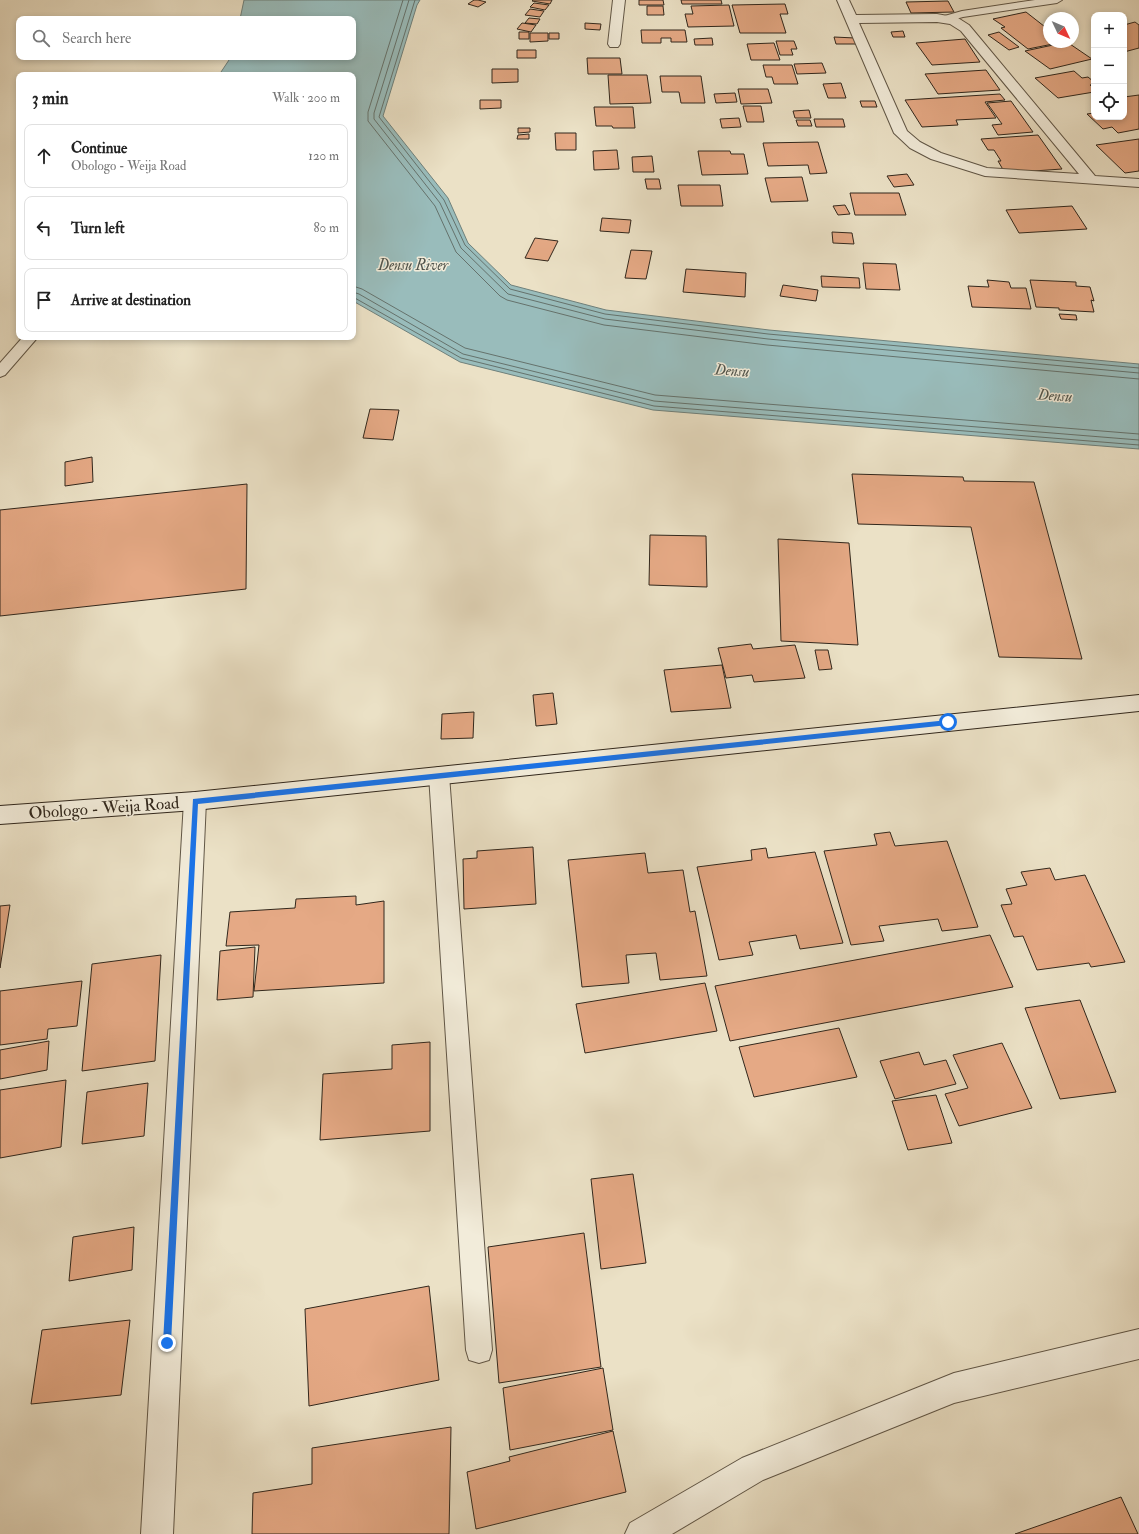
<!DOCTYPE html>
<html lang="en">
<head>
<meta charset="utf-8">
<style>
  :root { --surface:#fff; --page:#f2f2f2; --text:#222; --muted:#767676; --line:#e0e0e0 }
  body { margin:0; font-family:"IM FELL Double Pica",serif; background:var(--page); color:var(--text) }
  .controls { position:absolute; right:12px; top:12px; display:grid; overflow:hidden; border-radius:8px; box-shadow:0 2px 6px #0003 }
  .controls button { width:36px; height:36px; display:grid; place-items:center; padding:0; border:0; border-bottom:1px solid var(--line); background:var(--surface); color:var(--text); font:20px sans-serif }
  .compass { position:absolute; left:1043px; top:12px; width:36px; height:36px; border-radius:50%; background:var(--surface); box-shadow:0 2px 6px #0003; rotate:134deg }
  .stop { position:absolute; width:12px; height:12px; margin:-9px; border:3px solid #1a73e8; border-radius:50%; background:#fff }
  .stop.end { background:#1a73e8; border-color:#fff; box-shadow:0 1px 4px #0008 }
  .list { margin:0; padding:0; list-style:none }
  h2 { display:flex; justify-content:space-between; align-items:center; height:52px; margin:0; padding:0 16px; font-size:17px }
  h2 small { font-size:13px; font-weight:400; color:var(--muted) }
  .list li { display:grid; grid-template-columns:26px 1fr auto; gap:12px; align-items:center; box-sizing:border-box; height:64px; margin:0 8px 8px; padding:0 8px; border:1px solid var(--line); border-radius:8px }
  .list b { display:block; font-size:15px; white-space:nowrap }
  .list p { margin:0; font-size:13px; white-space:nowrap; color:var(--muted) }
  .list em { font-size:13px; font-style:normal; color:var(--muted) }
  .icon { flex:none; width:22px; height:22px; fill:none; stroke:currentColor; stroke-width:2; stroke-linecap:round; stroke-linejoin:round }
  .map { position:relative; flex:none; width:1139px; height:1534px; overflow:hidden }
  .search { position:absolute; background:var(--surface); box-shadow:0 2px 6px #0003; left:16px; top:16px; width:340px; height:44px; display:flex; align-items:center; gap:10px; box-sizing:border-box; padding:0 14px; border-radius:8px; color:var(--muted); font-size:15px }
  .panel { position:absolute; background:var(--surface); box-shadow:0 2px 6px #0003; left:16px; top:72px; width:340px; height:268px; border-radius:8px }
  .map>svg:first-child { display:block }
  .water { fill:#99bcbb; stroke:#6f807b }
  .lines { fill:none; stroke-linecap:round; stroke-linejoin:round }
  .shore { stroke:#65726c; stroke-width:1 }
  .building { fill:#e5a985; stroke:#31271c }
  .lane-casing { stroke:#605646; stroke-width:2 }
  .street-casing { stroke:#605646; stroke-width:2 }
  .secondary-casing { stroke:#31271c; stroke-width:2 }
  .lane { fill:#f2ecda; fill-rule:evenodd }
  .street { fill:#f2ecda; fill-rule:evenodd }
  .secondary { fill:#f2ecda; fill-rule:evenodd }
  .route { fill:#1a73e8 }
  .labels { text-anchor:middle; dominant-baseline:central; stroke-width:3; stroke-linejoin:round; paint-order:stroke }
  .far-water-label { font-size:15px; font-style:italic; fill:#50544c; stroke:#f2ecda }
  .street-label { font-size:17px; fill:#31271c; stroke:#f2ecda }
</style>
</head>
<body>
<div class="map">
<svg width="1139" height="1534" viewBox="0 0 1139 1534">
  <rect width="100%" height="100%" fill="#ebe1c6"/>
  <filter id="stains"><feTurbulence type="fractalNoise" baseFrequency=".005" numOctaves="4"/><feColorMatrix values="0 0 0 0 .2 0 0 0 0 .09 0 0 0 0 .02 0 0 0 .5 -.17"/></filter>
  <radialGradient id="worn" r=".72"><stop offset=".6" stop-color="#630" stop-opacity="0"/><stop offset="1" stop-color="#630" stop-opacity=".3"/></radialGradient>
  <path class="water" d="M 244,0 L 420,0 L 417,5 L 383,116 L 448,198 L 468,243 L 511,285 L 606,310 L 769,330 L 1139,364 L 1139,449 L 653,410 L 460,362 L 353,301 L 353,75 L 219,75 L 231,57 L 353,57 L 353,19 L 240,19 Z"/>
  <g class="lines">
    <path class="shore" d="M 403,0 L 368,112 L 368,121 L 435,206 L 456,252 L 500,296 L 507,300 L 604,325 L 767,345 L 1139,379
      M 409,0 L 374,113 L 374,119 L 440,203 L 461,248 L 508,294 L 605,319 L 768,339 L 1139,373
      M 415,0 L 379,117 L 444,200 L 465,245 L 510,289 L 605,314 L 768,334 L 1139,368
      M 353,286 L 362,289 L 465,348 L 655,395 L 1139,434
      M 353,292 L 359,294 L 463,354 L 654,401 L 1139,440
      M 353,297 L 461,358 L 654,406 L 1139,445"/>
  </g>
  <path class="building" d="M 474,0 L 478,0 L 486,2 L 478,7 L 468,4 Z
    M 533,0 L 552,0 L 550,4 L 532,1 Z
    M 639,0 L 663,0 L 664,5 L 639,5 Z
    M 681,0 L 721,0 L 722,4 L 682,4 Z
    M 948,1 L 954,12 L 911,13 L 906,2 Z
    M 534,3 L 549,5 L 545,10 L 530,7 Z
    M 785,4 L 788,14 L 780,14 L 786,33 L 740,33 L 732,5 Z
    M 729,5 L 734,26 L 688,27 L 685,14 L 693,14 L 691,6 Z
    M 647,6 L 663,6 L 664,15 L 647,15 Z
    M 530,9 L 544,11 L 540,17 L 525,15 Z
    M 1026,12 L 1049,30 L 1049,42 L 1063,42 L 1028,49 L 1001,28 L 1005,27 L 993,19 Z
    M 529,18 L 540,19 L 537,24 L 525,23 Z
    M 1135,22 L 1139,25 L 1139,48 L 1124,52 L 1124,25 Z
    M 522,23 L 536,25 L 531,32 L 517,29 Z
    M 585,23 L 601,24 L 600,30 L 585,29 Z
    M 641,30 L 685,30 L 687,42 L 671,42 L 671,38 L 661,38 L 661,43 L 642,43 Z
    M 903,31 L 905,37 L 893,37 L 891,32 Z
    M 519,32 L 529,32 L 529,39 L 519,39 Z
    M 999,32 L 1019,47 L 1009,50 L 988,35 Z
    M 530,33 L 548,33 L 548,41 L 530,42 Z
    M 549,33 L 559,33 L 559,39 L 549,39 Z
    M 834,37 L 855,38 L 856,44 L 836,44 Z
    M 712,38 L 713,45 L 695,45 L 694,39 Z
    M 965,39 L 980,62 L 932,65 L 916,43 Z
    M 776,41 L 794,41 L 797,49 L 791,49 L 793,55 L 780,55 Z
    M 1067,42 L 1092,59 L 1050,69 L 1025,51 Z
    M 774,43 L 780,60 L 751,60 L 747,44 Z
    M 517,50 L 536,50 L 536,58 L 517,58 Z
    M 587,58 L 620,58 L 622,74 L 588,74 Z
    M 822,63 L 826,73 L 797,74 L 794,64 Z
    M 763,65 L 792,65 L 798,84 L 774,84 L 772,77 L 766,77 Z
    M 492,69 L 518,69 L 518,82 L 492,83 Z
    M 986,70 L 1000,90 L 938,94 L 925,74 Z
    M 1074,71 L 1082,78 L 1088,77 L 1094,82 L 1094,84 L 1090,85 L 1094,88 L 1094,92 L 1058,98 L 1035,78 Z
    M 608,75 L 647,75 L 651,103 L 610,104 Z
    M 660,76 L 701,76 L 705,103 L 681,103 L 679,92 L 662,92 Z
    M 841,83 L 846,98 L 828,98 L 823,84 Z
    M 738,89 L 768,89 L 772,103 L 741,104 Z
    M 735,93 L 737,102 L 716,103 L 714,94 Z
    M 1000,94 L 1005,100 L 985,102 L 996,118 L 956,120 L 958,125 L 922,127 L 905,100 Z
    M 1139,95 L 1139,129 L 1118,133 L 1112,127 L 1103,129 L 1087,114 L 1094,113 L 1094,117 L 1124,117 L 1124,97 Z
    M 480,100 L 501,100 L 501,108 L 480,109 Z
    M 860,101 L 875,101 L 877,107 L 862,107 Z
    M 1011,101 L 1033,132 L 998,135 L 992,125 L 1002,124 L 987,103 Z
    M 743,106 L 761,106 L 764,122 L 747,122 Z
    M 594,107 L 633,107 L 635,128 L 613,128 L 612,126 L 596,126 Z
    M 809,110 L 811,118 L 795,118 L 793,111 Z
    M 739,118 L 741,127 L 722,128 L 720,119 Z
    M 814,119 L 843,119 L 845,127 L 816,127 Z
    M 796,120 L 810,120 L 812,126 L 798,126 Z
    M 518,128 L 530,128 L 530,132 L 518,133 Z
    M 555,133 L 576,133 L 576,150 L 556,150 Z
    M 529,134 L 529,139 L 517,139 L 518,135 Z
    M 1038,135 L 1062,169 L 1005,173 L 998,161 L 1001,161 L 994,150 L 988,150 L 981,139 Z
    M 1139,139 L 1139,171 L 1125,173 L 1096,145 Z
    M 818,142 L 827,173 L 810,174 L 808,165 L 768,166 L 763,143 Z
    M 617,150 L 619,169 L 594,170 L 593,151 Z
    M 698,151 L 730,151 L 731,154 L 744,154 L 748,174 L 702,175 Z
    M 652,156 L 654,172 L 633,172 L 632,157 Z
    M 907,174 L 914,185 L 894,187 L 887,176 Z
    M 802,177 L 808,201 L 771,202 L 765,178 Z
    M 645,179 L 659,179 L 661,189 L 647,189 Z
    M 678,185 L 720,185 L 723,206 L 681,206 Z
    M 850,193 L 899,193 L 906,215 L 855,215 Z
    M 845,205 L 850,214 L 838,215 L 833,206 Z
    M 1072,206 L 1087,229 L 1019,233 L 1006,210 Z
    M 602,218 L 631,220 L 629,233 L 600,231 Z
    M 832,232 L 852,233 L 854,244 L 833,243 Z
    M 535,238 L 558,241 L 548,261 L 525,258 Z
    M 631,250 L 652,251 L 646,279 L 625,278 Z
    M 863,263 L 896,264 L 900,290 L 866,289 Z
    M 686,269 L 746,273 L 745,297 L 683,292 Z
    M 821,276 L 859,278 L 860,288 L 822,287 Z
    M 987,280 L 1009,282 L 1011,288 L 1026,288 L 1031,309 L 972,307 L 968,286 L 989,287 Z
    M 1030,280 L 1076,282 L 1076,286 L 1090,287 L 1094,301 L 1091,300 L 1094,312 L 1059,310 L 1059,308 L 1036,307 Z
    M 783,285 L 818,290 L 816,301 L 780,296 Z
    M 1059,314 L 1076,315 L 1077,320 L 1061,319 Z
    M 370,409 L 399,410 L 393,440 L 363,438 Z
    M 92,457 L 93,482 L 65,486 L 65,462 Z
    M 852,474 L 963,477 L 964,481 L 1034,482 L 1082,659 L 999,657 L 971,527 L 858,524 Z
    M 247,484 L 246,589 L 0,616 L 0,510 Z
    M 650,535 L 706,536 L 707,587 L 649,585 Z
    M 778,539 L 849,543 L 858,645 L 781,641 Z
    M 751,644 L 753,649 L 795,645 L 805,678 L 754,682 L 752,675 L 726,678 L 718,648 Z
    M 815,650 L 828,650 L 832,669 L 819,670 Z
    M 722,665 L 731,708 L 671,712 L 664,670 Z
    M 553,693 L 557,724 L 536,726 L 533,695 Z
    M 474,712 L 473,738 L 441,739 L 442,714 Z
    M 890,832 L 895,846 L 947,841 L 978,927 L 942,931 L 938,919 L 879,926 L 884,941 L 851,945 L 824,851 L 877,845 L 874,834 Z
    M 533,847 L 536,904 L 464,909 L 463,859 L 477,858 L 477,851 Z
    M 766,848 L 768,858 L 815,852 L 843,943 L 800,949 L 796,935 L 749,942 L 753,955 L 719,960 L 697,867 L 752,860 L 751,850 Z
    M 645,853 L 648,873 L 683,870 L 690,912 L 695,911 L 707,976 L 660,980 L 656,953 L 626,955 L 629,983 L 582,987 L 568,860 Z
    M 1050,868 L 1055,880 L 1085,875 L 1125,962 L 1091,967 L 1089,963 L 1037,970 L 1023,936 L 1014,937 L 1001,905 L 1012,904 L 1006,889 L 1027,885 L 1021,872 Z
    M 356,896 L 356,905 L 384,901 L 384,983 L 254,991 L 259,945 L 226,946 L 230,912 L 295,908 L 296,899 Z
    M 10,905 L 0,968 L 0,906 Z
    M 990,935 L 1013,987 L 730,1041 L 715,986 Z
    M 255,947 L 253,997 L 217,1000 L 220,951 Z
    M 161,955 L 155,1061 L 82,1071 L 92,964 Z
    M 82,981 L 77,1026 L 48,1029 L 47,1039 L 0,1045 L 0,991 Z
    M 705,983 L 717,1031 L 585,1053 L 576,1004 Z
    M 1080,1000 L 1116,1092 L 1060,1099 L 1025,1008 Z
    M 839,1028 L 857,1077 L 754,1097 L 739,1047 Z
    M 49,1041 L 47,1070 L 0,1079 L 0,1050 Z
    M 430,1042 L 430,1131 L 320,1140 L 323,1074 L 392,1069 L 392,1045 Z
    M 1002,1043 L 1032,1108 L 959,1126 L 945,1094 L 968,1088 L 953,1055 Z
    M 919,1052 L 924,1065 L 946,1060 L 956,1084 L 895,1099 L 880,1061 Z
    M 66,1080 L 61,1147 L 0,1158 L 0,1090 Z
    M 148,1083 L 144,1136 L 82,1144 L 87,1092 Z
    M 936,1095 L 952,1143 L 908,1150 L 892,1101 Z
    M 633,1174 L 646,1263 L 601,1269 L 591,1179 Z
    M 134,1227 L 132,1270 L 69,1281 L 73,1237 Z
    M 584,1233 L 601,1367 L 499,1383 L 488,1247 Z
    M 429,1286 L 439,1380 L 309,1406 L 305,1309 Z
    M 130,1320 L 121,1395 L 31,1404 L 42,1330 Z
    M 603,1368 L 613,1430 L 510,1450 L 503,1388 Z
    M 451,1427 L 449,1534 L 252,1534 L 253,1493 L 312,1484 L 312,1448 Z
    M 613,1431 L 626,1492 L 476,1529 L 467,1472 L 510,1461 L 509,1457 Z
    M 1121,1497 L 1138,1534 L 1015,1534 Z"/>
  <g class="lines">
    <defs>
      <path id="lane" d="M 1035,0 L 1062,0 L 1057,3 L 963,17 L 945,22 L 939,19 L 941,17 L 962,11 Z
        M 23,337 L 38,337 L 5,375 L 0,377 L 0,363 Z
        M 439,767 L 446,769 L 449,775 L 492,1350 L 489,1360 L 479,1363 L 469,1360 L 466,1350 L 429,775 L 432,769 Z"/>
      <path id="street" d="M 613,0 L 625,0 L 620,44 L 618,47 L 610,47 L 608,44 Z
        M 837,0 L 849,0 L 856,15 L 937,14 L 958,18 L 969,25 L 1095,176 L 1139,179 L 1139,187 L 985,176 L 931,159 L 910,148 L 894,133 ZM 937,22 L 950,24 L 961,31 L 1079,174 L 987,168 L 941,153 L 920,142 L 907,131 L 859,23 Z
        M 195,792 L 203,794 L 206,801 L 173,1534 L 141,1534 L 184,801 L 187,794 Z
        M 1139,1329 L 1139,1359 L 954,1403 L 763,1480 L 672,1534 L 625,1534 L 630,1523 L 742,1458 L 954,1373 Z"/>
      <path id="secondary" d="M 1139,695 L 1139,711 L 195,810 L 0,824 L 0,806 L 195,792 Z"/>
    </defs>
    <use href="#lane" class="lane-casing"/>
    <use href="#street" class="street-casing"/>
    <use href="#secondary" class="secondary-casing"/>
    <use href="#lane" class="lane"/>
    <use href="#street" class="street"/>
    <use href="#secondary" class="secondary"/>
  </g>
  <path class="route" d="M 948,720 L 951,722 L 948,725 L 198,804 L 171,1343 L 170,1346 L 167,1347 L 164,1346 L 163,1343 L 193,799 Z"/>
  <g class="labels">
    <g class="far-water-label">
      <text x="413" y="265">Densu River</text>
      <text transform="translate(732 371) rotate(4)">Densu</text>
      <text transform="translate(1055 396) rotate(4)">Densu</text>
    </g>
    <g class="street-label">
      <text transform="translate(104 808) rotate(-4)">Obologo - Weija Road</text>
    </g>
  </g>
  <rect width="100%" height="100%" filter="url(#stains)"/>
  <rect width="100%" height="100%" fill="url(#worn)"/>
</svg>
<div class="controls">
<button>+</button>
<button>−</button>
<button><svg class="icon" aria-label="locate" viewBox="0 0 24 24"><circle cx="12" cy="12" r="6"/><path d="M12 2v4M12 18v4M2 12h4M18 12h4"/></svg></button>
</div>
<svg class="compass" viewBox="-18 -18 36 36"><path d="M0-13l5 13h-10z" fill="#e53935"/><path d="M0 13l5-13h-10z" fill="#767676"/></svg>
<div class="stop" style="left:948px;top:722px"></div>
<div class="stop end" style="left:167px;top:1343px"></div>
<div class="search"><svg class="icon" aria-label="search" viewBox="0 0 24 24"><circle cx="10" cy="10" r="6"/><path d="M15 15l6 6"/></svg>Search here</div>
<section class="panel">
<h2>3 min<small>Walk · 200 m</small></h2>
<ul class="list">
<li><svg class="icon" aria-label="ahead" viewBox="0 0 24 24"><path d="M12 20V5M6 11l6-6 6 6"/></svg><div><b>Continue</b><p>Obologo - Weija Road</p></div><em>120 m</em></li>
<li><svg class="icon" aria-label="left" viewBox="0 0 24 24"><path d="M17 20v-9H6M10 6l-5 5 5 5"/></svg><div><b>Turn left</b></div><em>80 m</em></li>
<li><svg class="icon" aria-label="arrive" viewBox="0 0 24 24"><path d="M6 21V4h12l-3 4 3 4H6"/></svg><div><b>Arrive at destination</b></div></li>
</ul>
</section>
</div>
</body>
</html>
